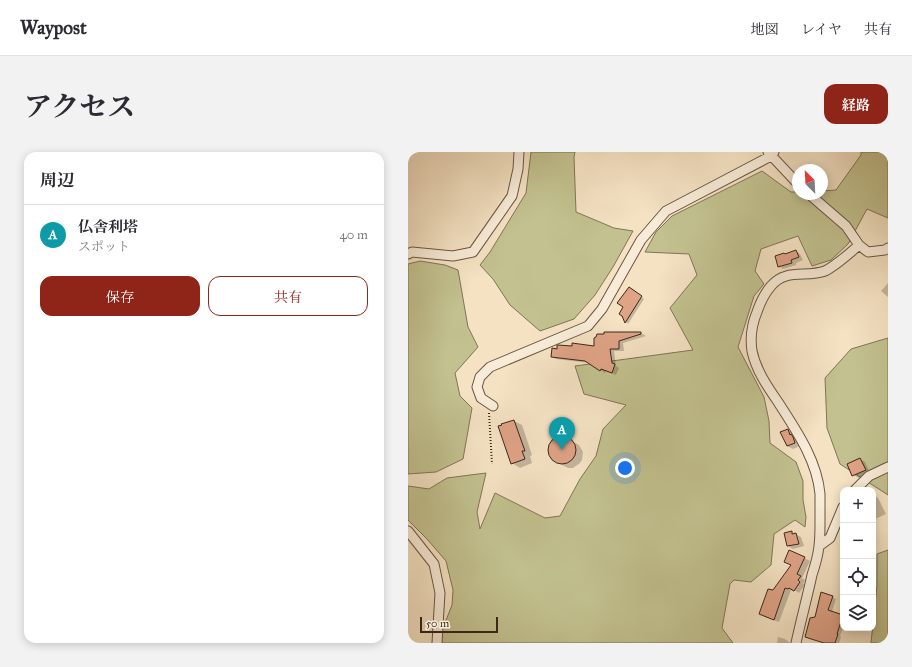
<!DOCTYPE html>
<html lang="ja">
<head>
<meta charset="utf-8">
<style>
  :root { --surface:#fff; --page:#f2f2f3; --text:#2b2b33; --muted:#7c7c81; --line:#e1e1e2; --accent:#8f2418 }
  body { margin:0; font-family:"IM FELL Great Primer","Noto Serif JP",serif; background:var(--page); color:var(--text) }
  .controls { position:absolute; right:12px; bottom:12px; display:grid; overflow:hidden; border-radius:8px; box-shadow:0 2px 10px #0003 }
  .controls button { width:36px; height:36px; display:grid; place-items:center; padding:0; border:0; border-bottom:1px solid var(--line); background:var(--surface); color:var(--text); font:20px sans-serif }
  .compass { position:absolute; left:384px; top:12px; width:36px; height:36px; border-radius:50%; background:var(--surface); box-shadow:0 2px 10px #0003; rotate:336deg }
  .scale { position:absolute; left:12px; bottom:10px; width:78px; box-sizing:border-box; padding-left:4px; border:2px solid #3d261c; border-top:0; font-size:11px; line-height:14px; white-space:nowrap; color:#3d261c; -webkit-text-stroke:3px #f8ecd8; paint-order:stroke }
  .you { position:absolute; left:217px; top:316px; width:14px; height:14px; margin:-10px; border:3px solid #fff; border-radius:50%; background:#1a73e8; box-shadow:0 0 0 6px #1a73e833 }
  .badge { display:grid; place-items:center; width:26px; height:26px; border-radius:50%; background:var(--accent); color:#fff; font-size:13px; font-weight:700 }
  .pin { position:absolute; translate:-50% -33px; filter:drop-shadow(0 1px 2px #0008) }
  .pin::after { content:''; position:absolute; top:21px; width:14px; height:12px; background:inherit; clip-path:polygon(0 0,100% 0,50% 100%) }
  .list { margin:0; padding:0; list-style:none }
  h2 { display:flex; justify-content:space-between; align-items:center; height:52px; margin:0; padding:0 16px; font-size:17px }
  h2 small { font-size:13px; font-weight:400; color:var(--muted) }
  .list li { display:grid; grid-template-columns:26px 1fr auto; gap:12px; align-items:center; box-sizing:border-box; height:60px; padding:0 16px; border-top:1px solid var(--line) }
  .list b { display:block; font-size:15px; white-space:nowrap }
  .list p { margin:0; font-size:13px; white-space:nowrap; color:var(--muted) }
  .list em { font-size:13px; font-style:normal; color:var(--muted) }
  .actions { display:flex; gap:8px; padding:12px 16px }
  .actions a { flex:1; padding:9px 0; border:1px solid var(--accent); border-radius:12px; text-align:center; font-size:14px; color:var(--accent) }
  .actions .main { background:var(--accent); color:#fff }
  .icon { flex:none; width:22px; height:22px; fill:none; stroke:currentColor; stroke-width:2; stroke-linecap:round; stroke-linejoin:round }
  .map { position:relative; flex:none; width:480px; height:491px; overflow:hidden; border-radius:12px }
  header { display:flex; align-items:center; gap:24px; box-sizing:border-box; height:56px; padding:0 20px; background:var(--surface); border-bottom:1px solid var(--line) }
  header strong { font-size:19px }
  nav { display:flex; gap:22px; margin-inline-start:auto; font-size:14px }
  .intro { display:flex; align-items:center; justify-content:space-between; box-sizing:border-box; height:96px; padding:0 24px }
  h1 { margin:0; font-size:28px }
  .button { padding:10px 18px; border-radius:12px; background:var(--accent); color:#fff; font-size:14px; font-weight:700 }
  main { display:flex; gap:24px; padding:0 24px }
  aside { flex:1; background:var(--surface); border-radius:12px; box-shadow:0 2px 10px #0003 }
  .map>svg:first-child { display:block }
  .green { fill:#c2c18f; stroke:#807456 }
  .shadow { fill:#0003 }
  .building { fill:#dfa386; stroke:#3d261c }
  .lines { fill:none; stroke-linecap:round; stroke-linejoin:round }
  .street-casing { stroke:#6b5546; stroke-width:11 }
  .path { stroke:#3d261c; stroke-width:2; stroke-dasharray:1 2; stroke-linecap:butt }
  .street { stroke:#f8ecd8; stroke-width:9 }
</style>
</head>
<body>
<header>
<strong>Waypost</strong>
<nav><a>地図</a><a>レイヤ</a><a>共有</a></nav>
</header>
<div class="intro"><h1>アクセス</h1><a class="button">経路</a></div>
<main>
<aside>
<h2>周辺<small></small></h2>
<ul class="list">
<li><span class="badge" style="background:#0f9aa8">A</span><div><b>仏舎利塔</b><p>スポット</p></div><em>40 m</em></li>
</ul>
<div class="actions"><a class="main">保存</a><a>共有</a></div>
</aside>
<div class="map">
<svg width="480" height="491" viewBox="0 0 480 491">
  <rect width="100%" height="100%" fill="#f4e2c3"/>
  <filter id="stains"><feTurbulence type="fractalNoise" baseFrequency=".005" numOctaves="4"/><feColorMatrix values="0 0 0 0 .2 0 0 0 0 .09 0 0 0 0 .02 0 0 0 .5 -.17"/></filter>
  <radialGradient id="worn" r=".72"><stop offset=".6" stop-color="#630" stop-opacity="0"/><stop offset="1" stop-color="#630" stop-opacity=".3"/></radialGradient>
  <path class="green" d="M 123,0 L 167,0 L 166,5 L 168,60 L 206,76 L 225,79 L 205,115 L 187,143 L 166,167 L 132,179 L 102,153 L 85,127 L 72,113 L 82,100 L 118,41 Z
    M 453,0 L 480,0 L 480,66 L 459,57 L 440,92 L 423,108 L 404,114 L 390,84 L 353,97 L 347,119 L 356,132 L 346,144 L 330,195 L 356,245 L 361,269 L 362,291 L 388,310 L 395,329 L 395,348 L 398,365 L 397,375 L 387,368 L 366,382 L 363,413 L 343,430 L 326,428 L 322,432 L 314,476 L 325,491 L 29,491 L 44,453 L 45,438 L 38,409 L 19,387 L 0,368 L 0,334 L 21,337 L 39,326 L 78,321 L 69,360 L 72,377 L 87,341 L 137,366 L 152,364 L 172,327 L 188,304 L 195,277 L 218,253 L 176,242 L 167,214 L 285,198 L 262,156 L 289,123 L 281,102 L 237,100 L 248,80 L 264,64 L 354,19 L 383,40 L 390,40 L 390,42 L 414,42 L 414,39 L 428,38 L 453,3 Z
    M 12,109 L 37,113 L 50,118 L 60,175 L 70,195 L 47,221 L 52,244 L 64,256 L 55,307 L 28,320 L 0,322 L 0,112 Z
    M 480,186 L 480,343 L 432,312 L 419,276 L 417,226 L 443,197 Z
    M 480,398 L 480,491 L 463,491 L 469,433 L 469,402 Z"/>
  <path class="shadow" d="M 388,99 L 392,102 L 395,108 L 388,111 L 388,113 L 375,117 L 371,114 L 378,103 Z
    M 480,131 L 480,145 L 473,139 Z
    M 224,138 L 236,147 L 220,172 L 218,170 L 215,163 Z
    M 233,181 L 238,184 L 215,191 L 216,199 L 206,199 L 208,214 L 211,216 L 208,223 L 198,219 L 197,221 L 182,211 L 148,207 L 144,205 L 187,195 Z
    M 106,269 L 114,273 L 124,303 L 122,304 L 124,311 L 112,316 L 104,311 L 95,273 Z
    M 380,278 L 385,281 L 392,294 L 385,297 L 379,294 Z
    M 150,285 L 159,286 L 171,293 L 175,300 L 174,308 L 172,311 L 165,316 L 160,316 L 156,314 L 144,306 L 141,302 L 140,298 L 141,294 L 143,289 Z
    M 452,307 L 457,310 L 462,321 L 451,326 L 445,323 Z
    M 465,343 L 470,346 L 478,362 L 465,368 Z
    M 383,380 L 393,385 L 396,394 L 385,397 L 380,394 Z
    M 382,399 L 402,409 L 394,426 L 397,428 L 395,432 L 397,433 L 391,441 L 386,438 L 386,440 L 383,438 L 371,470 L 357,465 L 352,462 L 365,440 L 383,414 Z
    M 424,445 L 428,447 L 424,460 L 435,464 L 435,476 L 432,484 L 433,485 L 431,491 L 415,491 L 402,487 L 398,485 L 408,466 Z
    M 370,485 L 377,487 L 382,491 L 369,491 Z"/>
  <path class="building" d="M 388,98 L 391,105 L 383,108 L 384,111 L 370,115 L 367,104 L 376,101 L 377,102 Z
    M 221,135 L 234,144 L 217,171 L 214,164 L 211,162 L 215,155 L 209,151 Z
    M 196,180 L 233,180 L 233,182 L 211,189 L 211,197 L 202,197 L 204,211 L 207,212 L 204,221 L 193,217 L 192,219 L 177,209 L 143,205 L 144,196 L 149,197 L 149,193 L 150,193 L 164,194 L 164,191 L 186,194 L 186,186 L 188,185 L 189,182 L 196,182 Z
    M 106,268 L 117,299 L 114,299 L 117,307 L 103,312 L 90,274 L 94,273 L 93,272 Z
    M 380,277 L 382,283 L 383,282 L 385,285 L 387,291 L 379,294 L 372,280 Z
    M140 298a14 14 0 1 1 28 0a14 14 0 1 1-28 0Z
    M 452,306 L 458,318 L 444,324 L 439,312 Z
    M 384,379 L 384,382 L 388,381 L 391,392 L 379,394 L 376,381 Z
    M 381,398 L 397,405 L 389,422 L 393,424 L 390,428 L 392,430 L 386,439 L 381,436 L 380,437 L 377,436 L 366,468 L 351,462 L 360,437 L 365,438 L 383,413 L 376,410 Z
    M 413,440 L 425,444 L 420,458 L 435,463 L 429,482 L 430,482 L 427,491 L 416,491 L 397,485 L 402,466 L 407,465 Z"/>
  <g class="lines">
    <defs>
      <path id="street" d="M 360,0 L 390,32
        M 401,42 L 438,74 L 451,93 L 460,100 L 477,98 L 480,96
        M 0,102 L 4,100 L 45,104 L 65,100 L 104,44 L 110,17 L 111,0
        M 85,254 L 73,246 L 69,235 L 72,225 L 82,215 L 180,174 L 194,157 L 233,88 L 258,59 L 363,4 L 366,0
        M 447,338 L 461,324 L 480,315
        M 0,379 L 26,412 L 32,441 L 29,491
        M 411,394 L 422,386 L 435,355
        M 388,491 C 393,468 399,446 404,423 C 407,414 410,404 411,394 C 412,386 412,378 412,370 C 412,361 412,351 412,342 C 409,308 388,278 370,250 C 359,234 348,218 344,199 C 342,186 344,172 349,160 C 352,151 357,141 363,134 C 378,116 398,126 417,119 C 427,114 442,101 451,93"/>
    </defs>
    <use href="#street" class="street-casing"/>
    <path class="path" d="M 81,261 L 84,312"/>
    <use href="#street" class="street"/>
  </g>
  <rect width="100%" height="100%" filter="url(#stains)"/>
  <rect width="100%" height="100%" fill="url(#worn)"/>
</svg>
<div class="controls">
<button>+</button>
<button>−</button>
<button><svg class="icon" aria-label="locate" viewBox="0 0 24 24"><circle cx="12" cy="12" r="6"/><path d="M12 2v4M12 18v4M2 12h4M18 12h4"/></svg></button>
<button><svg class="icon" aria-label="layers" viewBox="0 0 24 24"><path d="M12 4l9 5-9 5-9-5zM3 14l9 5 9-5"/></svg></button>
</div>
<svg class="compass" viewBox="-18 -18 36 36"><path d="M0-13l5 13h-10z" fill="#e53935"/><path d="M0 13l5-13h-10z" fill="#7c7c81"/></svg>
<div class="scale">50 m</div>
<div class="you"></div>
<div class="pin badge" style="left:154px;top:298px;background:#0f9aa8">A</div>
</div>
</main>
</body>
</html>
